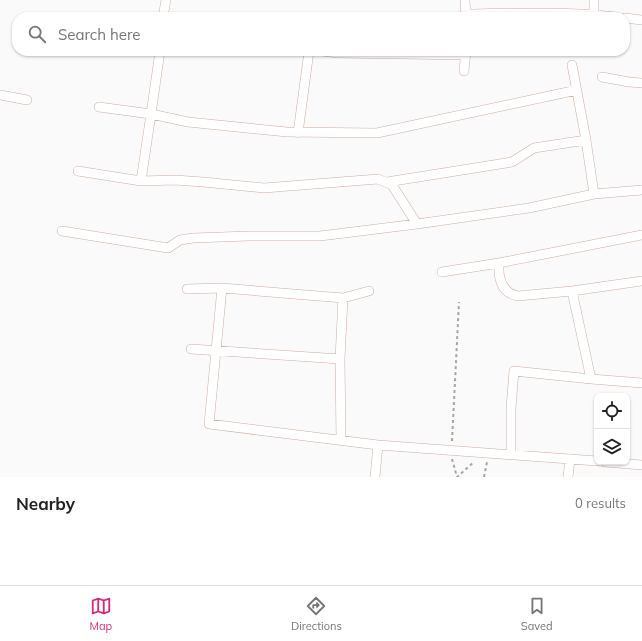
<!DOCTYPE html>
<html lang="en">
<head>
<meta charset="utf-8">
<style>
  :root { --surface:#fff; --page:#f6f6f6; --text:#222; --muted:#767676; --line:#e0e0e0; --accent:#db2777 }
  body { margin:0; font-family:Mulish,sans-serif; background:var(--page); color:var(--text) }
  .controls { position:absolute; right:12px; bottom:12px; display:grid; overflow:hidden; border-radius:8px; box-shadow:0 1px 3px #0004 }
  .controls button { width:36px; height:36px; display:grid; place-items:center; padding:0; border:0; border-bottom:1px solid var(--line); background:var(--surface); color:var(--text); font:20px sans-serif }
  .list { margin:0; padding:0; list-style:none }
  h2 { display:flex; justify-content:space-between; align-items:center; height:52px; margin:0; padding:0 16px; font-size:17px }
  h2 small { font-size:13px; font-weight:400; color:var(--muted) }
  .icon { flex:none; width:22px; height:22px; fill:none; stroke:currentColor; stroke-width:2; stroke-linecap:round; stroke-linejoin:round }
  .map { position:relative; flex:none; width:642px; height:477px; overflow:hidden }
  .search { position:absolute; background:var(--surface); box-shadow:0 1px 3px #0004; left:12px; right:12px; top:12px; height:44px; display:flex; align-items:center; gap:10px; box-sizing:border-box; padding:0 14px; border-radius:16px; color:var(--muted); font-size:15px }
  .sheet { height:108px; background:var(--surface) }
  nav { display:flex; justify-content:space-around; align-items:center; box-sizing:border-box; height:56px; border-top:1px solid var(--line); background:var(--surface); font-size:11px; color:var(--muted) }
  nav a { display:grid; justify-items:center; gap:2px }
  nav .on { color:var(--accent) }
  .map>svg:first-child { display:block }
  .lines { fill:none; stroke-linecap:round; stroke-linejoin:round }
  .street-casing { stroke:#cead9f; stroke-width:10 }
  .path { stroke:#a9a3a1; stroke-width:2; stroke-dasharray:3 3; stroke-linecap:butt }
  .street { stroke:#fff; stroke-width:9 }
</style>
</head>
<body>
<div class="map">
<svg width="642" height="477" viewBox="0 0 642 477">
  <rect width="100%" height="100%" fill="#fafafa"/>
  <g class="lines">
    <defs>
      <path id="street" d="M 465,0 L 466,17
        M 466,14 C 516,13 566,11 616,17
        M 594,15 L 594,0
        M 163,17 L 166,0
        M 625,18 L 642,20
        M 322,51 L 338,53 L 466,55
        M 572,65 L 586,140 L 594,194 L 642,190
        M 464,71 L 466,51
        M 602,77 L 629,82 L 642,83
        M 0,95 L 27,100
        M 99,107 L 151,114 L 160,51
        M 298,133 L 309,51
        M 78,171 L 141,181
        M 387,182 L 512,162 L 534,148 L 586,140
        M 417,224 L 392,185 L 378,179 L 264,188 L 203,182 L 175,180 L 141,181 L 151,114 L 188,122 L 287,132 L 377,133 L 577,90
        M 62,231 L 168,248 L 180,240 L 193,238 L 249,236 L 320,236 L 417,224 L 529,208 L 594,194
        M 499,263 L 642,235
        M 442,272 L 499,263 C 498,279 502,293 518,296 L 572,291 L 642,281
        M 222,288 L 209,424 L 378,445 L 597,461
        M 187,289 L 222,288 L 343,298 L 369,291
        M 572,291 L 591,379
        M 191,349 L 340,359
        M 341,440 L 340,359 L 343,298
        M 511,455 L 511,408 L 514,371 L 591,379 L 642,383
        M 605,462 L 642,465
        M 375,477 L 378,445
        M 568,477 L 570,459"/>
    </defs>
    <use href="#street" class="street-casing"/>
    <path class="path" d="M 452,441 L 459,302
      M 452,459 L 457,477 L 474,462
      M 484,477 L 487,462"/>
    <use href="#street" class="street"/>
  </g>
</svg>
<div class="controls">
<button><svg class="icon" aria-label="locate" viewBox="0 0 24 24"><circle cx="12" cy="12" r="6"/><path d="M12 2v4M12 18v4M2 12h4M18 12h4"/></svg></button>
<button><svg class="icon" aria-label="layers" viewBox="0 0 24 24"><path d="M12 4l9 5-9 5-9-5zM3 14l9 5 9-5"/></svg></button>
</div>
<div class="search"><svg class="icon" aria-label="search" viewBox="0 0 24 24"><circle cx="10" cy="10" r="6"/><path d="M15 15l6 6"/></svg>Search here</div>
</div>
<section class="sheet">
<h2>Nearby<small>0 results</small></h2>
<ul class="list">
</ul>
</section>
<nav>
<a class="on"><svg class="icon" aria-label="map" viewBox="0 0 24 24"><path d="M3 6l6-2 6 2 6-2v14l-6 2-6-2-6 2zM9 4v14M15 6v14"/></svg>Map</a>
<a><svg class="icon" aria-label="directions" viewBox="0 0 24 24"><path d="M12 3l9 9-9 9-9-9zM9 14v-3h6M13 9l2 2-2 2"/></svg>Directions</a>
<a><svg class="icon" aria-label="saved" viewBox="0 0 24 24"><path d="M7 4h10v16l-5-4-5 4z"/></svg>Saved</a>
</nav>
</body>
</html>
